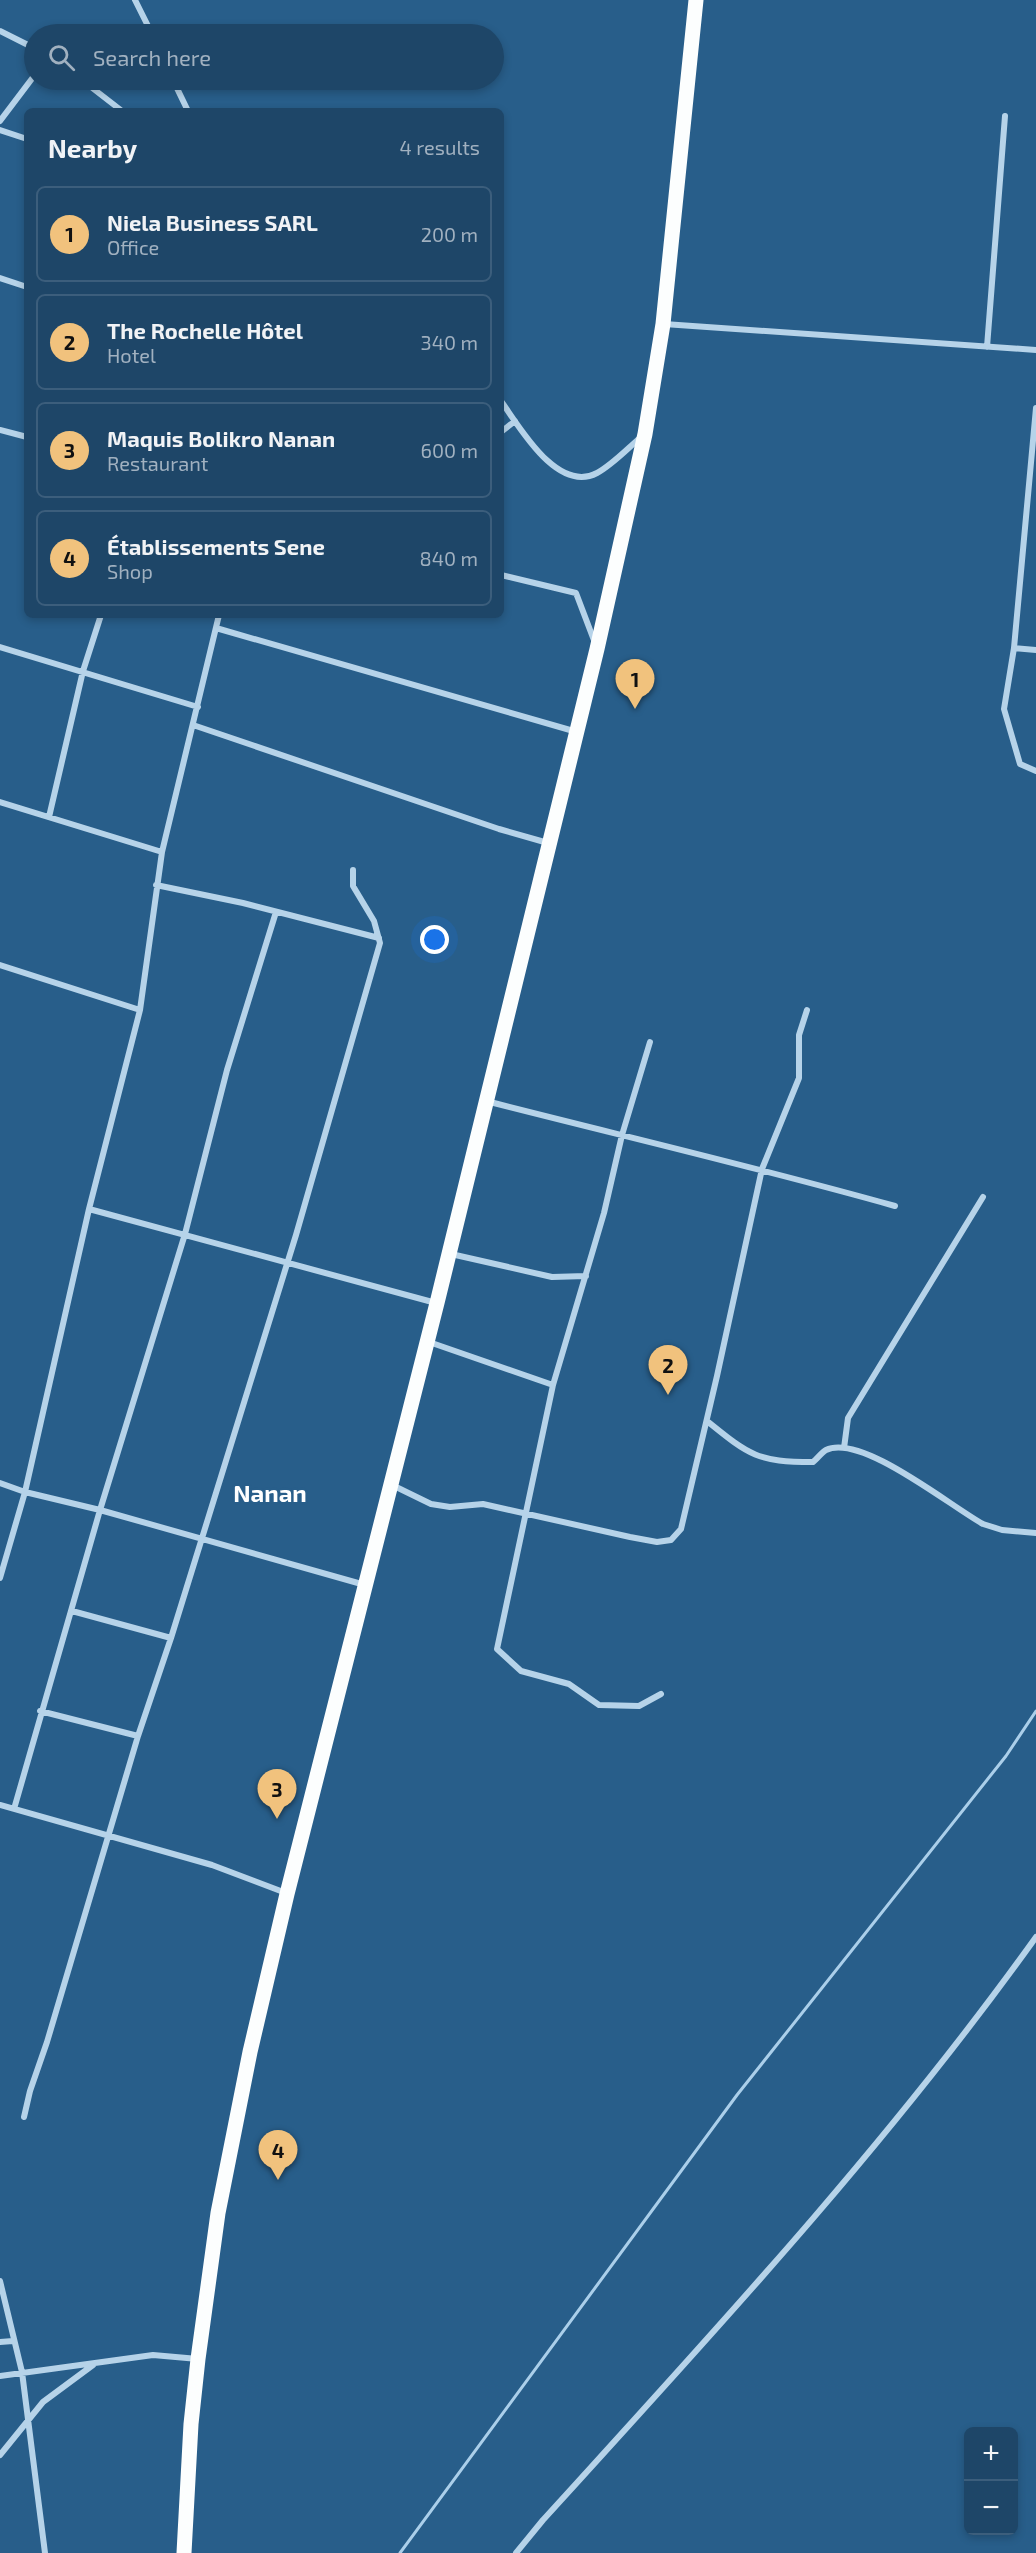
<!DOCTYPE html>
<html lang="en">
<head>
<meta charset="utf-8">
<style>
  :root { --surface:#1e4668; --page:#264d6e; --text:#f1f3f6; --muted:#a1b1c0; --line:#3c5e7c; --accent:#f1c27d }
  body { margin:0; font-family:"Exo 2",sans-serif; background:var(--page); color:var(--text) }
  .controls { position:absolute; right:18px; bottom:18px; display:grid; overflow:hidden; border-radius:9px; box-shadow:0 3px 9px #0003 }
  .controls button { width:54px; height:54px; display:grid; place-items:center; padding:0; border:0; border-bottom:2px solid var(--line); background:var(--surface); color:var(--text); font:30px sans-serif }
  .you { position:absolute; left:435px; top:940px; width:21px; height:21px; margin:-15px; border:4px solid #fff; border-radius:50%; background:#1a73e8; box-shadow:0 0 0 9px #1a73e833 }
  .badge { display:grid; place-items:center; width:39px; height:39px; border-radius:50%; background:var(--accent); color:#111; font-size:20px; font-weight:700 }
  .pin { position:absolute; translate:-50% -50px; filter:drop-shadow(0 2px 3px #0008) }
  .pin::after { content:''; position:absolute; top:32px; width:21px; height:18px; background:inherit; clip-path:polygon(0 0,100% 0,50% 100%) }
  .list { margin:0; padding:0; list-style:none }
  h2 { display:flex; justify-content:space-between; align-items:center; height:78px; margin:0; padding:0 24px; font-size:26px }
  h2 small { font-size:20px; font-weight:400; color:var(--muted) }
  .list li { display:grid; grid-template-columns:39px 1fr auto; gap:18px; align-items:center; box-sizing:border-box; height:96px; margin:0 12px 12px; padding:0 12px; border:2px solid var(--line); border-radius:9px }
  .list b { display:block; font-size:22px; white-space:nowrap }
  .list p { margin:0; font-size:20px; white-space:nowrap; color:var(--muted) }
  .list em { font-size:20px; font-style:normal; color:var(--muted) }
  .icon { flex:none; width:33px; height:33px; fill:none; stroke:currentColor; stroke-width:2; stroke-linecap:round; stroke-linejoin:round }
  .map { position:relative; flex:none; width:1036px; height:2553px; overflow:hidden }
  .search { position:absolute; background:var(--surface); box-shadow:0 3px 9px #0003; left:24px; top:24px; width:480px; height:66px; display:flex; align-items:center; gap:15px; box-sizing:border-box; padding:0 21px; border-radius:33px; color:var(--muted); font-size:22px }
  .panel { position:absolute; background:var(--surface); box-shadow:0 3px 9px #0003; left:24px; top:108px; width:480px; height:510px; border-radius:9px }
  .map>svg:first-child { display:block }
  .lines { fill:none; stroke-linecap:round; stroke-linejoin:round }
  .stream { stroke:#abcfea; stroke-width:3 }
  .minor { stroke:#b6d3e9; stroke-width:6 }
  .trunk { stroke:#fcfefe; stroke-width:15 }
  .labels { text-anchor:middle; dominant-baseline:central; stroke-width:4.5; stroke-linejoin:round; paint-order:stroke }
  .district-label { font-size:24px; font-weight:bold; fill:#fff; stroke:#285e8a }
</style>
</head>
<body>
<div class="map">
<svg width="1036" height="2553" viewBox="0 0 1036 2553">
  <rect width="100%" height="100%" fill="#285e8a"/>
  <g class="lines">
    <path class="stream" d="M 400,2553 L 737,2095 L 1006,1756 L 1036,1711"/>
    <path class="minor" d="M 135,0 L 152,34
      M 0,31 L 34,48
      M 82,80 L 122,111
      M 173,80 L 188,111
      M 0,121 L 34,76
      M 0,130 L 27,139
      M 0,278 L 27,287
      M 664,324 L 1036,350
      M 987,347 L 1005,116
      M 501,401 C 519,426 557,494 597,473 C 612,465 627,449 640,438
      M 1036,408 L 1014,648 L 1004,709 L 1020,764 L 1036,771
      M 0,430 L 27,437
      M 501,432 L 515,421
      M 501,575 L 576,593 L 595,643
      M 216,628 L 577,732
      M 0,647 L 198,707
      M 1014,648 L 1036,650
      M 193,725 L 499,829 L 548,843
      M 0,802 L 162,852
      M 49,817 L 83,671 L 101,615
      M 156,885 L 243,903 L 379,938
      M 0,965 L 140,1010
      M 650,1042 L 622,1135 L 604,1213 L 553,1385 L 497,1649 L 521,1671 L 569,1684 L 599,1705 L 639,1706 L 661,1694
      M 486,1101 C 623,1136 760,1168 895,1206
      M 89,1209 L 436,1303
      M 451,1254 L 552,1277 L 586,1276
      M 429,1342 L 553,1385
      M 707,1421 C 749,1455 757,1462 813,1462 C 817,1459 822,1452 826,1450 C 861,1433 950,1506 983,1524 L 1002,1530 L 1036,1533
      M 844,1448 L 848,1418 L 983,1197
      M 0,1483 L 25,1492 L 100,1510 L 185,1234 L 227,1070 L 276,912
      M 392,1485 L 431,1504 L 450,1507 L 483,1504 L 630,1537 L 657,1542 L 671,1540 L 681,1529 L 717,1376 L 762,1169 L 799,1078 L 799,1035 L 807,1010
      M 0,1578 L 25,1492 L 89,1209 L 140,1010 L 162,852 L 219,615
      M 72,1611 L 171,1638
      M 40,1711 L 138,1736
      M 0,1805 L 212,1865 L 286,1893
      M 14,1809 L 100,1510 L 365,1585
      M 24,2117 L 30,2091 L 47,2042 L 138,1736 L 171,1638 L 296,1235 L 380,943 L 374,921 L 353,886 L 353,870
      M 0,2281 L 22,2372 L 45,2553
      M 0,2342 L 13,2341
      M 0,2376 L 153,2355 L 198,2359
      M 0,2455 L 43,2402 L 93,2365
      M 516,2553 L 543,2520 C 714,2332 888,2144 1036,1937"/>
    <path class="trunk" d="M 184,2553 L 191,2424 L 198,2359 L 218,2213 L 250,2052 L 287,1894 L 437,1303 L 597,649 L 645,434 L 663,324 L 696,0"/>
  </g>
  <g class="labels">
    <g class="district-label">
      <text x="270" y="1492">Nanan</text>
    </g>
  </g>
</svg>
<div class="controls">
<button>+</button>
<button>−</button>
</div>
<div class="you"></div>
<div class="pin badge" style="left:635px;top:709px">1</div>
<div class="pin badge" style="left:668px;top:1395px">2</div>
<div class="pin badge" style="left:277px;top:1819px">3</div>
<div class="pin badge" style="left:278px;top:2180px">4</div>
<div class="search"><svg class="icon" aria-label="search" viewBox="0 0 24 24"><circle cx="10" cy="10" r="6"/><path d="M15 15l6 6"/></svg>Search here</div>
<section class="panel">
<h2>Nearby<small>4 results</small></h2>
<ul class="list">
<li><span class="badge">1</span><div><b>Niela Business SARL</b><p>Office</p></div><em>200 m</em></li>
<li><span class="badge">2</span><div><b>The Rochelle Hôtel</b><p>Hotel</p></div><em>340 m</em></li>
<li><span class="badge">3</span><div><b>Maquis Bolikro Nanan</b><p>Restaurant</p></div><em>600 m</em></li>
<li><span class="badge">4</span><div><b>Établissements Sene</b><p>Shop</p></div><em>840 m</em></li>
</ul>
</section>
</div>
</body>
</html>
